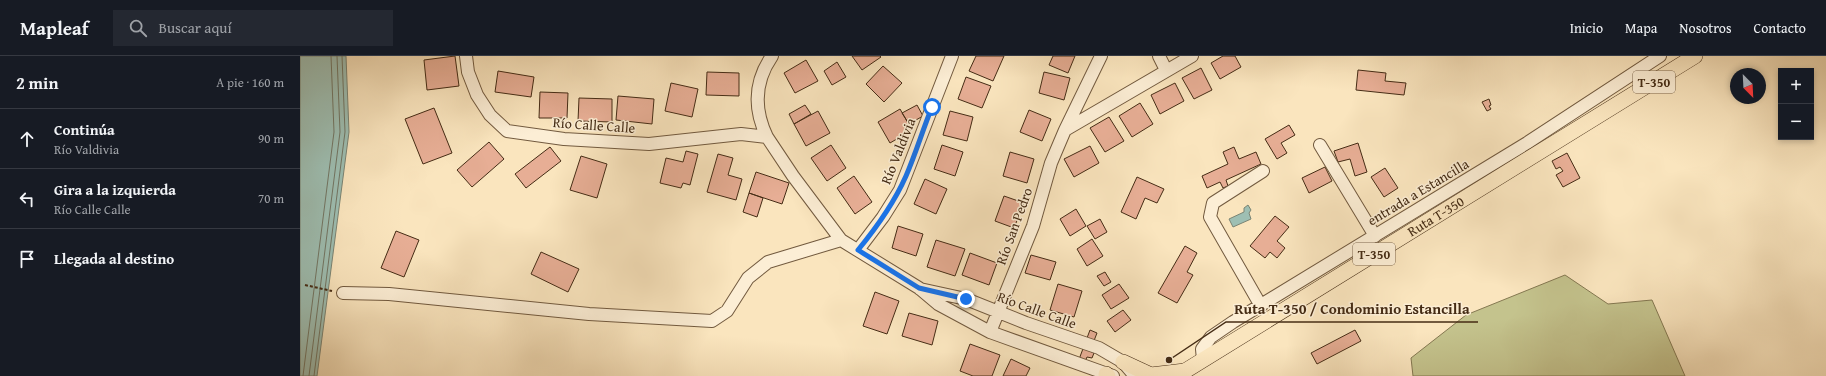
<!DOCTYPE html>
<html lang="es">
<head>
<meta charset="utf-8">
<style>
  :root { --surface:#171b24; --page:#242831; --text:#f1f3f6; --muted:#9ea1a6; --line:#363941 }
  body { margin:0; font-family:"Gentium Book Plus",serif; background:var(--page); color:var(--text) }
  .controls { position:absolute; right:12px; top:12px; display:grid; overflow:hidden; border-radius:0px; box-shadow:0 2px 6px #0003 }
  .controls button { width:36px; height:36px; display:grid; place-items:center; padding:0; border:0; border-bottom:1px solid var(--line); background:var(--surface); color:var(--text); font:20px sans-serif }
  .compass { position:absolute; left:1430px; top:12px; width:36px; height:36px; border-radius:50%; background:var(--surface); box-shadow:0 2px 6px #0003; rotate:156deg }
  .stop { position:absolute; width:12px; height:12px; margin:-9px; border:3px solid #1a73e8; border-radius:50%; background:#fff }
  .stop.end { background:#1a73e8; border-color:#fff; box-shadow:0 1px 4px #0008 }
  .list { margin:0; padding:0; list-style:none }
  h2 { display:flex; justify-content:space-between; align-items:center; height:52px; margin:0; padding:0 16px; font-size:17px }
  h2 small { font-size:13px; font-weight:400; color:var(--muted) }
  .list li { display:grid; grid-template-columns:26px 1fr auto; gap:12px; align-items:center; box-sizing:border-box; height:60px; padding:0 16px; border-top:1px solid var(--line) }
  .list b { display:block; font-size:15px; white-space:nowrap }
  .list p { margin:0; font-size:13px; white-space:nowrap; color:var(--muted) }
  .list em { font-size:13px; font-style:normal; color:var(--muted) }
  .icon { flex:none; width:22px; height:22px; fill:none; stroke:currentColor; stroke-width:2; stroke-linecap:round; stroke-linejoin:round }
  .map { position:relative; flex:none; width:1526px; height:320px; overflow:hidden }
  header { display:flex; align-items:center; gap:24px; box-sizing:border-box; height:56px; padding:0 20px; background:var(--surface); border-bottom:1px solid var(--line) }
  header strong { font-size:19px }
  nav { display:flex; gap:22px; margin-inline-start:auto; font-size:14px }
  .search { width:280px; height:36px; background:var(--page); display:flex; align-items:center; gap:10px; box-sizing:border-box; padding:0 14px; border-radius:0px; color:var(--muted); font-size:15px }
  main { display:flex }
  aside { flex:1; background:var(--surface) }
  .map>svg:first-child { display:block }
  .green { fill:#c4c38d; stroke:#847851 }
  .water { fill:#9ebfb3; stroke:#7a8474 }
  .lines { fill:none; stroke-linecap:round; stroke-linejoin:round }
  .shore { stroke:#727664; stroke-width:1 }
  .building { fill:#e7ae95; stroke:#452c15 }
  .minor-casing { stroke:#725a3f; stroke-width:14 }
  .major-casing { stroke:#452c15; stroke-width:16 }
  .path { stroke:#452c15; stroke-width:2; stroke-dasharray:3 2; stroke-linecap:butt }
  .minor { stroke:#fceed5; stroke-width:12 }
  .major { stroke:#fae5be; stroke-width:15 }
  .route { stroke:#1a73e8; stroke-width:5 }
  .labels { text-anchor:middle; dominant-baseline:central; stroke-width:3; stroke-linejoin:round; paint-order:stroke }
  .shield { fill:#fceed5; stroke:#7c664f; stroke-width:1 }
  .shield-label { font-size:13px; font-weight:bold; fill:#452c15 }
  .street-label { font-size:14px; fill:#452c15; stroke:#fceed5 }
  .leader { fill:none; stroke:#452c15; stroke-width:1.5 }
  .callout-dot { fill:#452c15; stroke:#fceed5; stroke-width:1.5 }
  .callout-label { font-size:15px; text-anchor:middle; font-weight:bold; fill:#452c15; stroke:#fceed5; stroke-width:3; stroke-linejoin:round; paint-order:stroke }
</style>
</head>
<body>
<header>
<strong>Mapleaf</strong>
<div class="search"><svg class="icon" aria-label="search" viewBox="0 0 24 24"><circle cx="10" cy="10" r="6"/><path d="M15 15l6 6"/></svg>Buscar aquí</div>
<nav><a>Inicio</a><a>Mapa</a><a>Nosotros</a><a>Contacto</a></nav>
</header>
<main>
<aside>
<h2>2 min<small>A pie · 160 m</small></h2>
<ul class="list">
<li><svg class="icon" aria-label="ahead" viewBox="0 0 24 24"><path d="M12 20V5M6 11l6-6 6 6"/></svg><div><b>Continúa</b><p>Río Valdivia</p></div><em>90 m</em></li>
<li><svg class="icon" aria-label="left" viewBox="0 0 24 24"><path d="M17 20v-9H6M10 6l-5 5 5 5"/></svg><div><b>Gira a la izquierda</b><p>Río Calle Calle</p></div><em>70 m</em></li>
<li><svg class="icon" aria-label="arrive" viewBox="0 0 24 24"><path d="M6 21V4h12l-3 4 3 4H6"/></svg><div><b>Llegada al destino</b></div></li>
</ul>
</aside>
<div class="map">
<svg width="1526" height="320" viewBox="0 0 1526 320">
  <rect width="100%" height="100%" fill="#fae5be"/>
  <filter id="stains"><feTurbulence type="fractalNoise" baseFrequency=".005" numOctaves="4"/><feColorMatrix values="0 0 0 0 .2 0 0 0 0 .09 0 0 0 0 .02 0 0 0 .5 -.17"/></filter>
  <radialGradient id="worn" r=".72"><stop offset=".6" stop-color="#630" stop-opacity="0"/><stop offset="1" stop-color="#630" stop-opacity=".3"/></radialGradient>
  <path class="green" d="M 1265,219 L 1308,248 L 1352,244 L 1385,320 L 1113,320 L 1111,302 L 1166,259 Z"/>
  <path class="water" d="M 0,0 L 46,0 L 49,76 L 17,320 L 0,320 Z
    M 948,149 L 951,154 L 949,157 L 951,163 L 933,171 L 929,163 L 944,156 L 944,152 Z"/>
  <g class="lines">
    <path class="shore" d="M 3,320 L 34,76 L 31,0
      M 9,320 L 40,76 L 37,0
      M 14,320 L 45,76 L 42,0"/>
  </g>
  <path class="building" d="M 155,0 L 159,30 L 127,34 L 124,4 Z
    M 552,0 L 580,0 L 581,1 L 562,14 Z
    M 676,0 L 704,0 L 693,25 L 669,15 Z
    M 753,0 L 775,0 L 768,17 L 749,9 Z
    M 923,0 L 935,0 L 941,11 L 920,23 L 911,7 Z
    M 506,4 L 518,25 L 495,37 L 484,17 Z
    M 537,6 L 546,21 L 532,29 L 524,15 Z
    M 583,10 L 602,27 L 584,46 L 566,28 Z
    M 901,12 L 912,34 L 894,43 L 882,22 Z
    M 1058,14 L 1086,17 L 1085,25 L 1106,27 L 1104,39 L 1056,34 Z
    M 198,15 L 234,21 L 231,41 L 195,36 Z
    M 407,16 L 439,17 L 439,40 L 406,39 Z
    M 744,16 L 770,22 L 764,44 L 739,37 Z
    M 666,21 L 691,30 L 682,52 L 658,43 Z
    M 371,27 L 398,33 L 392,61 L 365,55 Z
    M 875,27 L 884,45 L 860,58 L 851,39 Z
    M 240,36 L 268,37 L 267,62 L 239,62 Z
    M 318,40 L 354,43 L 352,68 L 316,64 Z
    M 279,42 L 312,43 L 312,66 L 278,65 Z
    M 1189,43 L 1191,49 L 1189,50 L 1191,53 L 1187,55 L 1182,46 Z
    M 840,47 L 853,68 L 832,81 L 819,60 Z
    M 505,49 L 511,58 L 494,68 L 489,58 Z
    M 617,49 L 623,60 L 609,68 L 602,57 Z
    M 134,52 L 152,97 L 123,108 L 105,63 Z
    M 600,53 L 612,74 L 590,87 L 578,66 Z
    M 729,54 L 751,63 L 742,85 L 720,76 Z
    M 518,55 L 530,77 L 506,90 L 494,68 Z
    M 650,55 L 673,61 L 667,85 L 643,79 Z
    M 809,61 L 824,85 L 805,96 L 790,72 Z
    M 989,69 L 995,79 L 981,87 L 987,97 L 977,103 L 965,83 Z
    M 189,86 L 204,103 L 172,131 L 157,114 Z
    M 1058,87 L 1067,116 L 1055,120 L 1050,103 L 1038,106 L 1034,95 Z
    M 531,89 L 546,112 L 527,125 L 511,102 Z
    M 642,89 L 663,96 L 655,120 L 634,113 Z
    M 790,90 L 799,107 L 774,121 L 764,103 Z
    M 250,91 L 261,105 L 226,132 L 215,118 Z
    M 934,91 L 939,103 L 956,96 L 961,108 L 926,124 L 928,130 L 923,132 L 920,126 L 907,132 L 902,120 L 928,108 L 923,96 Z
    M 386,95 L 398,98 L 390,129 L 383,127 L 381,132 L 360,127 L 366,102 L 383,106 Z
    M 710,96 L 734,103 L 727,127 L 703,120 Z
    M 1267,97 L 1280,122 L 1263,131 L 1256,119 L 1263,115 L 1260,111 L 1256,113 L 1252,105 Z
    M 418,98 L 433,102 L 428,119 L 442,123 L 436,144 L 407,136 Z
    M 281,100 L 307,108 L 297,142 L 270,134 Z
    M 1025,111 L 1032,125 L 1009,137 L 1002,122 Z
    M 1085,112 L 1098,132 L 1084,141 L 1071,121 Z
    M 456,116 L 489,127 L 482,148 L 449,137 Z
    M 554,120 L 572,146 L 555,158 L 537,132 Z
    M 837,121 L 864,133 L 857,147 L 845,142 L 836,163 L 821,156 Z
    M 625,123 L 647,133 L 636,158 L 614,148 Z
    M 449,137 L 463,142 L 457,161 L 443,156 Z
    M 704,140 L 724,147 L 714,172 L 695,165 Z
    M 776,153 L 786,170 L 770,180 L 760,163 Z
    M 975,160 L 989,171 L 977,185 L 985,192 L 977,202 L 970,196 L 965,202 L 950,190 Z
    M 800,163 L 807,176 L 795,183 L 787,170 Z
    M 598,170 L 623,178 L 616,200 L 592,192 Z
    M 96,175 L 119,184 L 104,221 L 81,212 Z
    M 792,183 L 803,200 L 787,210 L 777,193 Z
    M 636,184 L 665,193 L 655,220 L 627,211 Z
    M 885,190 L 897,197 L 887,216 L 893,219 L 877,247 L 858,237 Z
    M 241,196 L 279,213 L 268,236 L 231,218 Z
    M 670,197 L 697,207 L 689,229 L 662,219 Z
    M 731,199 L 756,206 L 750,224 L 725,217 Z
    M 805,216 L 811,226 L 804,230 L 797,220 Z
    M 758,228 L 782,235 L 774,261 L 750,254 Z
    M 819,228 L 829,242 L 811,253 L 802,239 Z
    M 575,236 L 599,245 L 587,278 L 563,270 Z
    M 823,254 L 831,264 L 815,276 L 807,265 Z
    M 609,257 L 638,265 L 632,289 L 602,280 Z
    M 790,274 L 797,277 L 790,295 L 794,297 L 792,302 L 787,301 L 784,308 L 778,306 Z
    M 1055,274 L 1061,285 L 1017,308 L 1011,297 Z
    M 670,288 L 700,299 L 692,320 L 673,320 L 660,315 Z
    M 711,303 L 730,312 L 726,320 L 703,320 Z"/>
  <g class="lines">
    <defs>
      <path id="minor" d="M 166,0 L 168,16 L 177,39 L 190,59 L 207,75 L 264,83 L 349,88 L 441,78 L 467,81 L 493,120 L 541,184 L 619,232 L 638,248 L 690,276 L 813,320
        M 859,0 L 866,14
        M 765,74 L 801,0
        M 467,81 C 454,54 454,26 472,0
        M 1020,89 L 1075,180
        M 558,194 L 583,161 L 600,134 L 652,0
        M 620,233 L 666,243 L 726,267 L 799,292 L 823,306 L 835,320
        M 43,237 L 89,238 L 289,258 L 412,265 L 427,255 L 448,222 L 468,206 L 541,184
        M 961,250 L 910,161 L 913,147 L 963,115
        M 690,276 L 733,170 L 751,107 L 765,74 L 892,0
        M 903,304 L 902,293 L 911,281 L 933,266 L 1227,87 L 1360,0"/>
      <g id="major">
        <path d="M 823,306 L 851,319 L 885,315"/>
        <path d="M 806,318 L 808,320"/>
        <path id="s1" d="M 877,320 L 1395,0"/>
      </g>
    </defs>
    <use href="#minor" class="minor-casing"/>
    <use href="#major" class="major-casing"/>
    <path class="path" d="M 5,229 L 32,235"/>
    <use href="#minor" class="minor"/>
    <use href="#major" class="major"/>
  </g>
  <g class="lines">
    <path class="route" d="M 632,51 C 623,73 616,97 606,120 C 594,147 577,171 558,194 L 619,232 L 666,243"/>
  </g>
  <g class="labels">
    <g class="shield">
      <rect x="1333" y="15" width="42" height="22" rx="3"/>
      <rect x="1053" y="187" width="42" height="22" rx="3"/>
    </g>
    <g class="shield-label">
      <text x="1354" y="26">T-350</text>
      <text x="1074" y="198">T-350</text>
    </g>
    <g class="street-label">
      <text transform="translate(294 69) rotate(4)">Río Calle Calle</text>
      <text transform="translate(598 95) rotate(-68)">Río Valdivia</text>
      <text transform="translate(1118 136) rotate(-31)">entrada a Estancilla</text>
      <text stroke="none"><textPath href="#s1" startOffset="304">Ruta T-350</textPath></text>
      <text transform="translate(714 170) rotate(-70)">Río San Pedro</text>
      <text transform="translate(737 254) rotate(20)">Río Calle Calle</text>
    </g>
  </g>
  <path class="leader" d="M869 304L926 266H1178"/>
  <circle class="callout-dot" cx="869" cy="304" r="4"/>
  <g class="callout-label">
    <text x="1052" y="258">Ruta T-350 / Condominio Estancilla</text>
  </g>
  <rect width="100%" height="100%" filter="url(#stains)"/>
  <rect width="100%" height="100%" fill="url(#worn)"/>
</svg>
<div class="controls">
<button>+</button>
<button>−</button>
</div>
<svg class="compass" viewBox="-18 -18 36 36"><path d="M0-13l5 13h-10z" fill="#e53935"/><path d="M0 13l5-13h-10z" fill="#9ea1a6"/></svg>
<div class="stop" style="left:632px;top:51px"></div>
<div class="stop end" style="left:666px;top:243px"></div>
</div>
</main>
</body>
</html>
